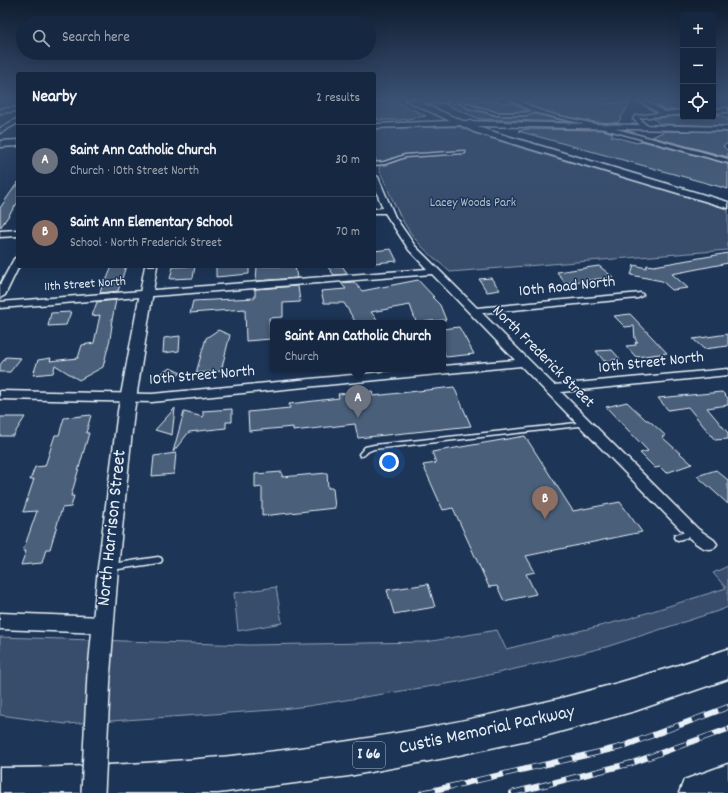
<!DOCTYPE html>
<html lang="en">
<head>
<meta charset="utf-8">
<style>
  :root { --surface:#162841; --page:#23344c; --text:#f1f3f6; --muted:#9ea6b1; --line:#35445a; --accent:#bca0f2 }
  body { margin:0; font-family:Dekko,sans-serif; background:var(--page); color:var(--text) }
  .controls { position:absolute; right:12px; top:12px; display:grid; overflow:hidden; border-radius:4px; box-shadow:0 4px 16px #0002 }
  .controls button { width:36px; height:36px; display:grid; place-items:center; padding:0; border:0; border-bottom:1px solid var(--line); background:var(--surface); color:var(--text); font:20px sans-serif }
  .you { position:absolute; left:389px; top:462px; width:14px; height:14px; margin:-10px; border:3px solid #fff; border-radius:50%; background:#1a73e8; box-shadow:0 0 0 6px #1a73e833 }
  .badge { display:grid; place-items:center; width:26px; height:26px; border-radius:50%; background:var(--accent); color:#fff; font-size:13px; font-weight:700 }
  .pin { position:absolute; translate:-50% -33px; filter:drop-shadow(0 1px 2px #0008) }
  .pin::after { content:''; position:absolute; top:21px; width:14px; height:12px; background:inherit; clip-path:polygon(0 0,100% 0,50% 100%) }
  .popup { position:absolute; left:270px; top:320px; width:176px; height:52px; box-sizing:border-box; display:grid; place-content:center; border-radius:4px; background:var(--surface); filter:drop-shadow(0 1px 3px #0005); font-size:13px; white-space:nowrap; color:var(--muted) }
  .popup b { font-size:15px; color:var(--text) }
  .popup::after { content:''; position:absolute; left:50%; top:100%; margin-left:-8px; border:8px solid transparent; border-top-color:var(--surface) }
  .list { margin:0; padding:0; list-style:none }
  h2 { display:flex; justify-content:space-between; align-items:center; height:52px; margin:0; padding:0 16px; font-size:17px }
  h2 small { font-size:13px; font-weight:400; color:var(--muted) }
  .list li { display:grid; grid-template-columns:26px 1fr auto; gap:12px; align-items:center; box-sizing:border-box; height:72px; padding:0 16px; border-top:1px solid var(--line) }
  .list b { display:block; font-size:15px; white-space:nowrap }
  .list p { margin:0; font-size:13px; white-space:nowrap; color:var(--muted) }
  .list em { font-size:13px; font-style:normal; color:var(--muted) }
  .icon { flex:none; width:22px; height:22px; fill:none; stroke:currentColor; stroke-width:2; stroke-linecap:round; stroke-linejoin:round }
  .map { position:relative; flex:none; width:728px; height:793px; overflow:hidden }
  .search { position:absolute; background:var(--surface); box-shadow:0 4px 16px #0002; left:16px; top:16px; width:360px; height:44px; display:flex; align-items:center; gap:10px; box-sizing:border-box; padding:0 14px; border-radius:22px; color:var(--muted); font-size:15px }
  .panel { position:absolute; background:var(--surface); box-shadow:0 4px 16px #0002; left:16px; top:72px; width:360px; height:196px; border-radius:4px }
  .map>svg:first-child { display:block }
  .green { fill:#374d6c; stroke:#909fb2 }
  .building { fill:#495e7a; stroke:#e8f1f8 }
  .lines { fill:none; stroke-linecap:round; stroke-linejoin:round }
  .service-casing { stroke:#e8f1f8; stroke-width:3 }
  .minor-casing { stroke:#e8f1f8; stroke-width:3 }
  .tertiary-casing { stroke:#e8f1f8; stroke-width:3 }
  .secondary-casing { stroke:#e8f1f8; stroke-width:3 }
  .motorway-casing { stroke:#e8f1f8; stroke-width:3 }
  .service { fill:#1d3557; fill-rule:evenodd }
  .minor { fill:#1d3557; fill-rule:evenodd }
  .tertiary { fill:#1d3557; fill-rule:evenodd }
  .secondary { fill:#1d3557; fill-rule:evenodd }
  .motorway { fill:#1d3557; fill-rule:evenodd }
  .rail-casing { stroke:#e8f1f8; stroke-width:6 }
  .rail { stroke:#1d3557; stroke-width:4.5; stroke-dasharray:14; stroke-linecap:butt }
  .tertiary-bridge-casing { stroke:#e8f1f8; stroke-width:26; stroke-linecap:butt }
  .tertiary-bridge { stroke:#1d3557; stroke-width:23 }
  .labels { text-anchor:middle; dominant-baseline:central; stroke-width:3; stroke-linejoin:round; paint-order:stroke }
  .far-park-label { font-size:13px; fill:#b3c0ce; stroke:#1d3557 }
  .far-street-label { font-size:13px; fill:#e8f1f8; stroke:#1d3557 }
  .shield { fill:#1d3557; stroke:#abb9c8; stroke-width:1 }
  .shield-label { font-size:15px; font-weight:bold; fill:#e8f1f8 }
  .street-label { font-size:16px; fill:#e8f1f8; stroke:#1d3557 }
  .near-street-label { font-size:19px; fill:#e8f1f8; stroke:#1d3557 }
</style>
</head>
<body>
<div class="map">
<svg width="728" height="793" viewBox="0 0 728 793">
  <rect width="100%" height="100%" fill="#1d3557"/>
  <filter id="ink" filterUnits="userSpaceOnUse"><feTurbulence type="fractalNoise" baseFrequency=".025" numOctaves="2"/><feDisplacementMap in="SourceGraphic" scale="8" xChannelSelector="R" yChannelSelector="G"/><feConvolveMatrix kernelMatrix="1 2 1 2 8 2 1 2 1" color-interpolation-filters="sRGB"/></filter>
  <g filter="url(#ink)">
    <path class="green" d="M 430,127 L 458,127 L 515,146 L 728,209 L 728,250 L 450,272 C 438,261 426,252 416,240 C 399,220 390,193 379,169 L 380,167 L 374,155 L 374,129 Z
      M 728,566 L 728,607 L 721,610 L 606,647 L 537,664 L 458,682 L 308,706 L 273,710 L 66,724 L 0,715 L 0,637 L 249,645 L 426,642 L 497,630 L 506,649 L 624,620 L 726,588 L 713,573 Z
      M 276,587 L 282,623 L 238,631 L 234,593 Z"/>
    <path class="building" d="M 542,100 L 597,100 L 604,104 L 630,103 L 618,123 L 595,122 L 558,115 L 539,109 L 524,102 Z
      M 395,101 L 408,107 L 426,116 L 401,120 L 378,120 L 374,110 L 374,102 Z
      M 500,101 L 503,103 L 513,103 L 528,111 L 497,112 L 468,102 Z
      M 459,103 L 469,109 L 497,116 L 525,116 L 534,114 L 569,122 L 479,119 L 445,104 Z
      M 683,104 L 683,109 L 665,110 L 657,105 Z
      M 713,115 L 720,115 L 728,119 L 728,126 L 660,124 L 653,118 L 683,116 L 683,117 L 713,117 Z
      M 526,129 L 603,130 L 613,133 L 611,136 L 637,143 L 642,141 L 728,164 L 728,189 L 518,131 Z
      M 665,131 L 728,132 L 728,143 L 723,146 L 728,151 L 728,157 L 652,137 Z
      M 18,182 L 18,202 L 0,228 L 0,208 Z
      M 391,249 L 397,261 L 374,263 L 374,251 Z
      M 728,253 L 728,263 L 672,274 L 688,288 L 672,290 L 662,281 L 631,275 L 634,265 L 646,268 L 647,265 L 654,266 Z
      M 112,266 L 126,266 L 118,291 L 100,293 L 104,280 L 107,279 Z
      M 195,266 L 193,278 L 170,279 L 173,267 Z
      M 216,266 L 249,266 L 249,274 L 216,277 Z
      M 257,266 L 295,266 L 297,278 L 256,281 Z
      M 327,266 L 342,266 L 348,274 L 334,275 Z
      M 599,266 L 613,277 L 565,283 L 557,272 Z
      M 491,278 L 500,290 L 487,292 L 479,279 Z
      M 418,280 L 434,297 L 432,297 L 440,305 L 446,320 L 416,322 L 410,305 L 371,312 L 380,323 L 356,323 L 344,303 L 324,303 L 321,291 L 346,289 L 341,283 L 354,282 L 362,291 Z
      M 298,286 L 300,302 L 283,303 L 283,317 L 269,318 L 271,339 L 246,341 L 245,309 L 190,313 L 193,301 L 255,298 L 255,289 Z
      M 116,300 L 111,325 L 112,325 L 110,339 L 103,367 L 79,380 L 55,365 L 53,373 L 33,375 L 38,360 L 51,358 L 50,361 L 78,358 L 82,345 L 94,343 L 100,315 L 92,316 L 97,302 Z
      M 71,312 L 66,325 L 48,326 L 51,313 Z
      M 630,314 L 633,317 L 667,353 L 636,357 L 626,346 L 636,345 L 635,342 L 638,342 L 635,339 L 634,326 L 625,327 L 614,316 Z
      M 459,327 L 474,354 L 446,357 L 443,350 L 443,329 Z
      M 218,330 L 230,335 L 221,371 L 196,373 L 206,338 Z
      M 728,334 L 728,346 L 704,349 L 693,339 Z
      M 180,336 L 179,351 L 163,353 L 164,338 Z
      M 612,350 L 620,359 L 604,361 L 596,351 Z
      M 6,357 L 21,358 L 10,372 L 0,372 L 0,365 Z
      M 170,368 L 181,373 L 171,380 L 160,374 Z
      M 454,387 L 471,426 L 358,438 L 355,424 L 293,431 L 293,427 L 249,431 L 248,412 L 290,408 L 289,404 L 339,398 L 338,394 L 372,391 L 373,396 Z
      M 722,392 L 728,398 L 728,405 L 707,408 L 728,433 L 728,439 L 715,440 L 688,407 L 668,410 L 658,398 Z
      M 627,402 L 646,420 L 648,420 L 653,424 L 666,436 L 662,437 L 692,464 L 666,473 L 660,467 L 655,468 L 640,453 L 648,451 L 606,407 Z
      M 175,408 L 172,435 L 155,430 Z
      M 232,409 L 232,422 L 226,422 L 226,428 L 189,432 L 173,452 L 184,412 L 203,417 L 203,411 Z
      M 91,415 L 86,433 L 89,433 L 71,496 L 74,496 L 71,507 L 62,508 L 50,549 L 46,549 L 42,563 L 21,565 L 26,551 L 23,551 L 37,511 L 23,512 L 34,479 L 30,480 L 35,467 L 45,466 L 55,435 L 59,435 L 64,418 Z
      M 0,417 L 25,417 L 13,436 L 0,436 Z
      M 525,436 L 573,511 L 620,502 L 642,532 L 526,556 L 535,572 L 526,574 L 536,594 L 504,601 L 497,586 L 489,587 L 453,508 L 443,510 L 423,465 L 436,463 L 432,452 Z
      M 176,453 L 174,474 L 152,476 L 154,456 Z
      M 716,470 L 728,480 L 728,504 L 697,476 Z
      M 282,472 L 282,477 L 327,473 L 328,488 L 333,488 L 335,508 L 262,516 L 262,487 L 255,488 L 255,474 Z
      M 428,584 L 435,607 L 394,614 L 387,590 Z"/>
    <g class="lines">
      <defs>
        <path id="service" d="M 457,100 L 460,100 L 471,106 L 486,109 L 497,113 L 525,113 L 536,110 L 537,111 L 525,115 L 497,115 L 484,111 L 469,108 Z
          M 464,151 L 465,151 L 465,153 L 405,157 L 385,164 L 374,165 L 374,163 L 384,162 L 405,155 Z
          M 586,422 L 588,423 L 589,424 L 588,425 L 374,449 C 372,450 371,450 369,451 C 365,453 365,457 360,456 L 359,454 L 365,447 L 374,445 Z
          M 693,530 L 696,531 L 697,533 L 696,535 L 678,540 L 675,539 L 674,537 L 675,535 Z
          M 158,557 L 161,558 L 162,560 L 161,562 L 158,563 L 112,570 L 109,569 L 108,567 L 109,565 L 112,564 Z"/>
        <path id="minor" d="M 421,100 L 449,100 L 446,102 L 413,104 L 410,102 Z
          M 511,100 L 518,100 L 538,110 L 558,116 L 609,127 L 728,159 L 728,163 L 605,129 L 534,112 Z
          M 637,100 L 644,100 L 665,112 L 683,110 L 683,114 L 639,118 L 648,127 L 643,128 L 633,119 L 635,116 L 659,113 Z
          M 18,107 L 18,111 L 0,113 L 0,109 Z
          M 728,108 L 728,112 L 713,113 L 713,109 Z
          M 18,118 L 18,123 L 0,133 L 0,128 Z
          M 374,175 L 378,177 L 395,217 L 415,246 L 477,308 L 641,293 L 643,295 L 638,298 L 482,313 L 554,385 L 728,369 L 728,375 L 561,392 L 698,529 L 714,540 L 717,544 L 714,548 C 704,552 696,543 688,537 L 521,366 L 152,402 L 0,399 L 0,391 L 152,394 L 416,369 L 443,369 L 443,366 L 515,360 L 432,274 L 0,308 L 0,302 L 427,269 L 409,250 L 385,213 L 374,213 L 374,209 L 383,208 L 374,186 Z
          M 18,230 L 18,236 L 0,237 L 0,231 Z
          M 18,256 L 19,266 L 5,295 L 0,298 L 0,285 L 14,259 Z
          M 0,613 L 103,617 L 109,620 L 112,625 L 109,630 L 103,633 L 0,629 Z"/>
        <path id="tertiary" d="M 145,266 L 157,266 L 134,411 L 118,568 L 110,674 L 107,682 L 99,685 L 91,682 L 88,674 L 98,568 L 118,411 Z"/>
        <path id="secondary" d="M 405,100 L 415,100 L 463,121 L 728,127 L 728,131 L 474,126 L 728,202 L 728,208 L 474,132 L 460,125 L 374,128 L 374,124 L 450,121 Z
          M 18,140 L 18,146 L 0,147 L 0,141 Z"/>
        <path id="motorway" d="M 728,649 L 728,679 L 635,711 L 541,737 L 445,758 L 349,776 L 218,793 L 0,793 L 0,768 C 247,767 494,728 728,649 Z
          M 728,764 L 728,793 L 679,793 L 684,780 Z"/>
      </defs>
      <use href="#service" class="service-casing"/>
      <use href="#minor" class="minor-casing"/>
      <use href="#tertiary" class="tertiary-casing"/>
      <use href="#secondary" class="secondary-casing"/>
      <use href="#motorway" class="motorway-casing"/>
      <use href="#service" class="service"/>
      <use href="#minor" class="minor"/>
      <use href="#tertiary" class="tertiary"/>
      <use href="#secondary" class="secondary"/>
      <use href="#motorway" class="motorway"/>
      <defs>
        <path id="rail" d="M 422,793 L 621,747 L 728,707
          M 512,793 L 632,763 L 728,729"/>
      </defs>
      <use href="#rail" class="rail-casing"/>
      <use href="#rail" class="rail"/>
      <defs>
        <path id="tertiary-bridge" d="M 93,793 L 99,674"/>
      </defs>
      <use href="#tertiary-bridge" class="tertiary-bridge-casing"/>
      <use href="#tertiary-bridge" class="tertiary-bridge"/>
    </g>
  </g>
  <linearGradient id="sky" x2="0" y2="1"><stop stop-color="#101d30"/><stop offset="0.47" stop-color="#3a5174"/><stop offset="1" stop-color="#3a5174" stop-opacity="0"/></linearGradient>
  <rect width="728" height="211" fill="url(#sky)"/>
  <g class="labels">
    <g class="far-park-label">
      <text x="473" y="203">Lacey Woods Park</text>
    </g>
    <g class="far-street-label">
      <text transform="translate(85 285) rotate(-4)">11th Street North</text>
    </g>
    <rect class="shield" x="353" y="742" width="32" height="26" rx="3"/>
    <g class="shield-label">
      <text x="369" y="755">I 66</text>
    </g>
    <g class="street-label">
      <text transform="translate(567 287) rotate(-6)">10th Road North</text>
      <text transform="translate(543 357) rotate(45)">North Frederick Street</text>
      <text transform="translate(651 363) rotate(-6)">10th Street North</text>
      <text transform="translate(202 376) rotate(-5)">10th Street North</text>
    </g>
    <g class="near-street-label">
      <text transform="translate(113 528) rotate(-84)">North Harrison Street</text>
      <text transform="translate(487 731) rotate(-12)">Custis Memorial Parkway</text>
    </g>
  </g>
</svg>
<div class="controls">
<button>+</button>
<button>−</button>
<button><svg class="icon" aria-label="locate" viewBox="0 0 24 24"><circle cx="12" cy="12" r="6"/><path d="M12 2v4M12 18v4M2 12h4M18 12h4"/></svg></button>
</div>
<div class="you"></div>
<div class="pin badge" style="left:358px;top:418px;background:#6b7280">A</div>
<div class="popup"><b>Saint Ann Catholic Church</b>Church</div>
<div class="pin badge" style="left:545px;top:519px;background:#8d6e63">B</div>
<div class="search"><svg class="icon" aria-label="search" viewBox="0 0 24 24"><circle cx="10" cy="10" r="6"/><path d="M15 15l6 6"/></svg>Search here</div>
<section class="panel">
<h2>Nearby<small>2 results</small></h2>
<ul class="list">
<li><span class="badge" style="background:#6b7280">A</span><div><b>Saint Ann Catholic Church</b><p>Church · 10th Street North</p></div><em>30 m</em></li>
<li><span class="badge" style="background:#8d6e63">B</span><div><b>Saint Ann Elementary School</b><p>School · North Frederick Street</p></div><em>70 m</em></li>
</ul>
</section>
</div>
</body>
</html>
